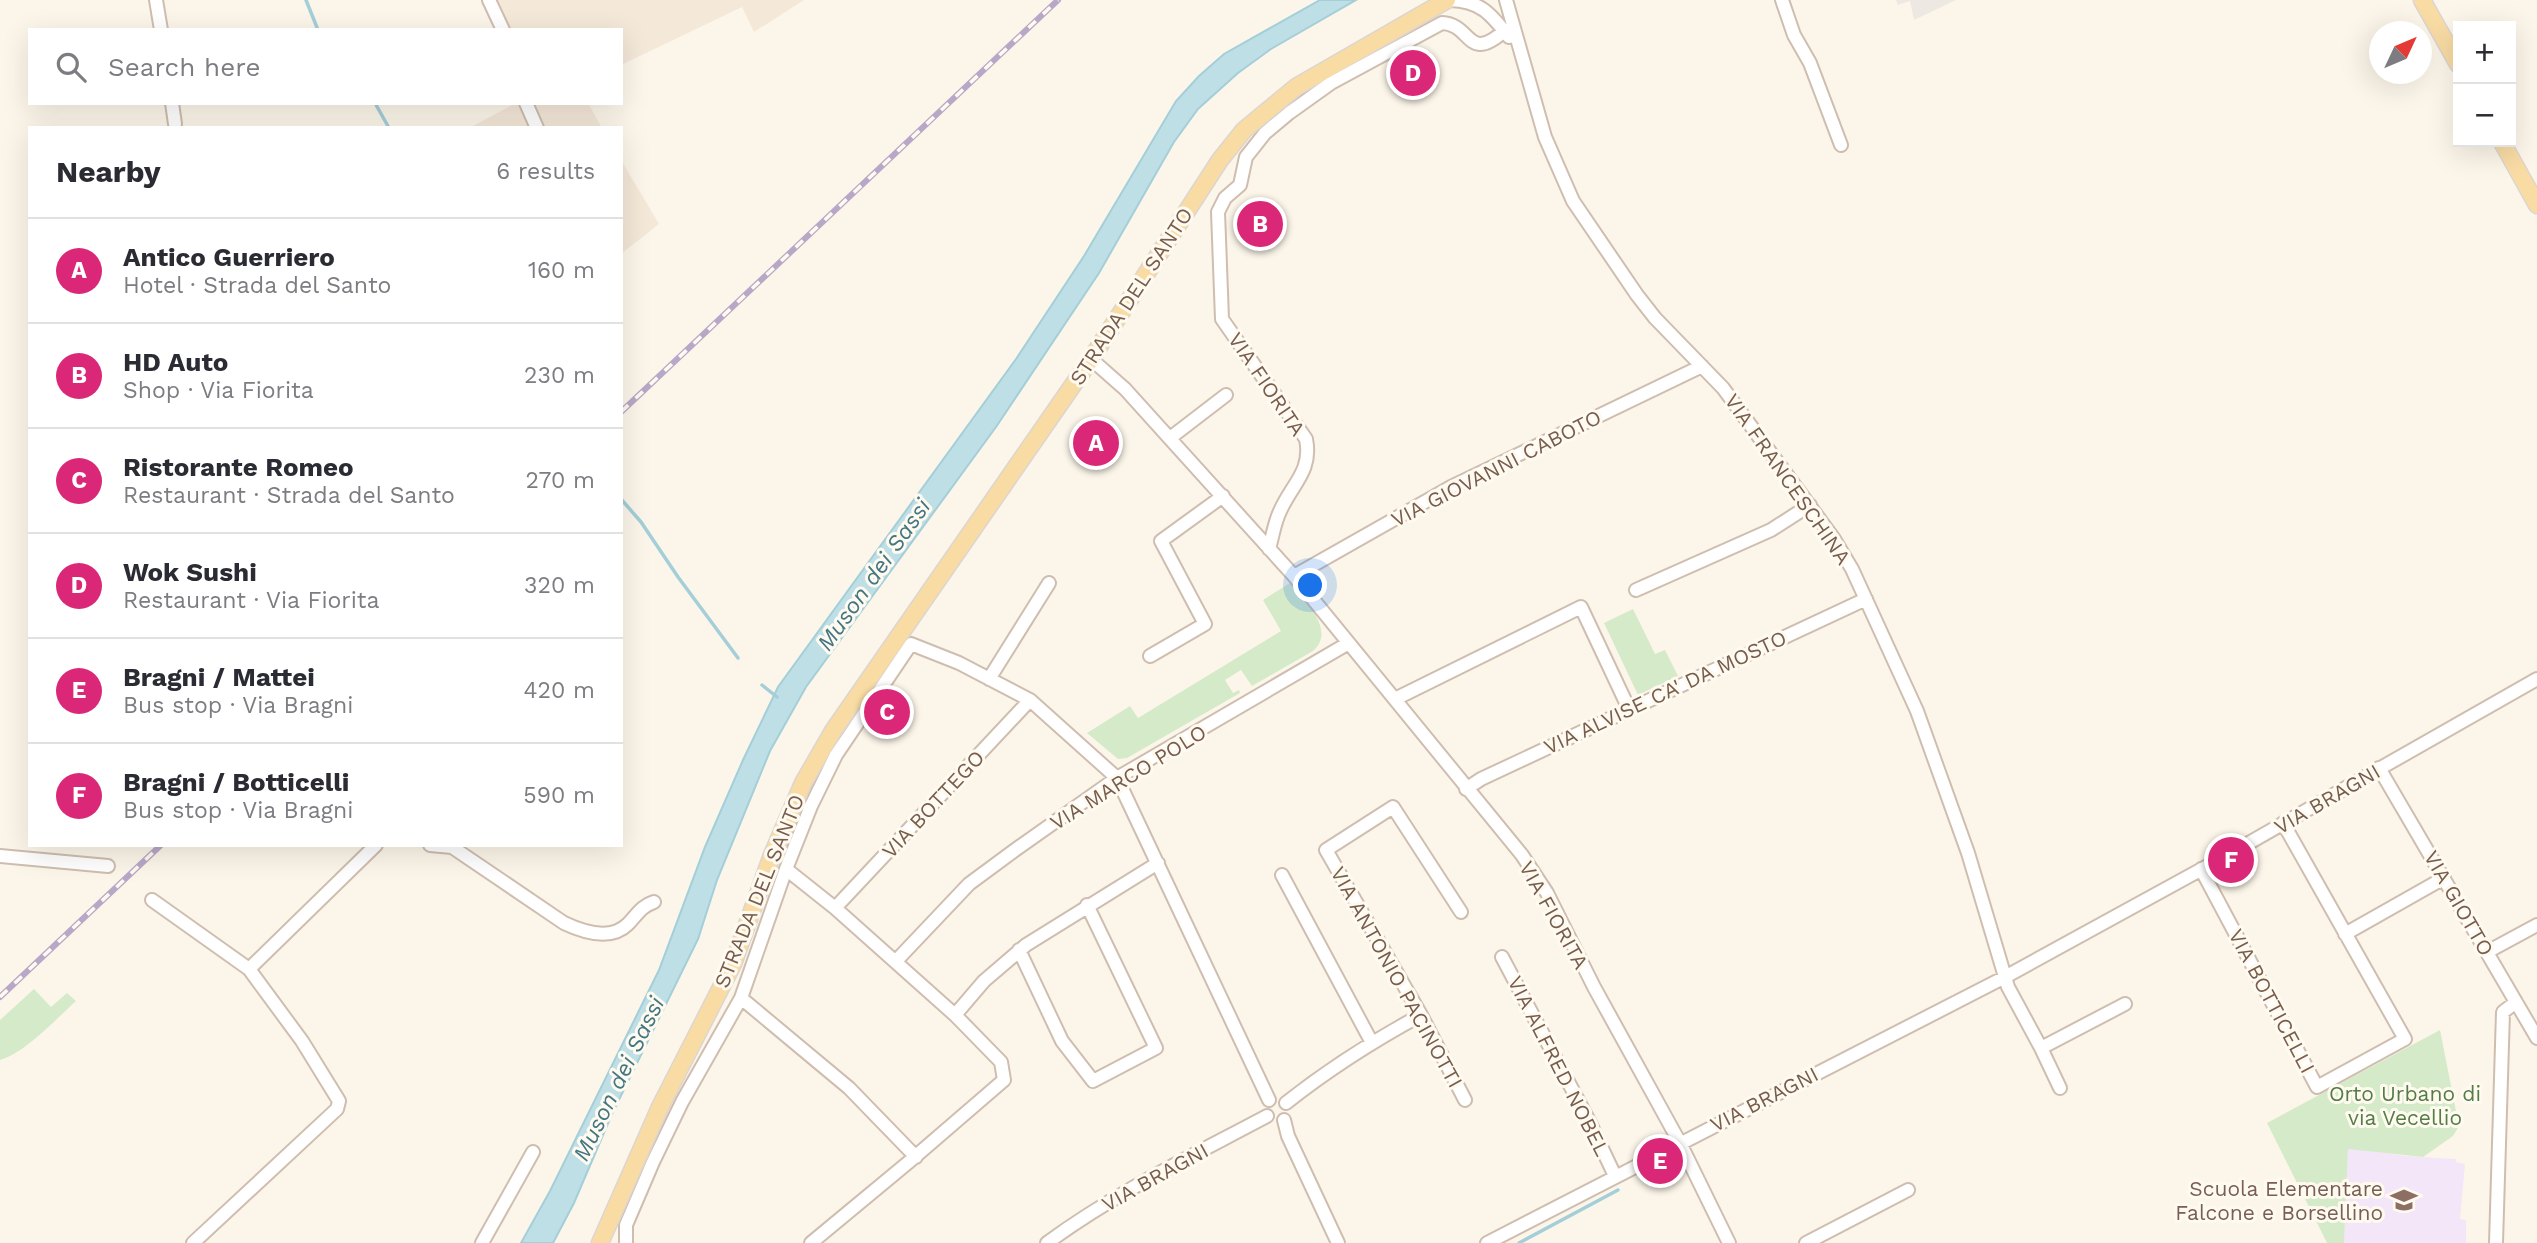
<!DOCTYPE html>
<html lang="en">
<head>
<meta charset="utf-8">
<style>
  :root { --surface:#fff; --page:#f2f2f3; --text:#2b2b33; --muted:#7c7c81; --line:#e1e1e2; --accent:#db2777 }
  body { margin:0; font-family:"Work Sans",sans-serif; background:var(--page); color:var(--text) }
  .controls { position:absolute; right:21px; top:21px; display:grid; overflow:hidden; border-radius:0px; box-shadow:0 7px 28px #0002 }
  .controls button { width:63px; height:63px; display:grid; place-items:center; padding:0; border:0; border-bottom:2px solid var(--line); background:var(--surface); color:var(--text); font:35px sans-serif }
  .compass { position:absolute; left:2369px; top:21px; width:63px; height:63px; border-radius:50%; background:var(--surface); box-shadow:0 7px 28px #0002; rotate:46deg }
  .you { position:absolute; left:1311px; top:586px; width:24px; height:24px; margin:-18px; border:5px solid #fff; border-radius:50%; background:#1a73e8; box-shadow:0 0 0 10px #1a73e833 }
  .badge { display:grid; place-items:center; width:46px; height:46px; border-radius:50%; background:var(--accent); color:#fff; font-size:23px; font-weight:700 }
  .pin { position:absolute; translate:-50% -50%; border:4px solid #fff; box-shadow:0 2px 7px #0006 }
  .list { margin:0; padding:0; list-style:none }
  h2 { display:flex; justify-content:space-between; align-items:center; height:91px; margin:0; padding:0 28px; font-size:30px }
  h2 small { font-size:23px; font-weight:400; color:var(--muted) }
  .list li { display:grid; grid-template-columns:46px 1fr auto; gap:21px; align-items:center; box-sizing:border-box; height:105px; padding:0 28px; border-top:2px solid var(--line) }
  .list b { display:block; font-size:26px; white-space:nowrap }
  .list p { margin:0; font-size:23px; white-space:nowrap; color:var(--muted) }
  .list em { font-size:23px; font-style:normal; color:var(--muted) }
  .icon { flex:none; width:38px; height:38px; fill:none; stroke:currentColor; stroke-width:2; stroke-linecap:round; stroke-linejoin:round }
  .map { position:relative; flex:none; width:2537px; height:1243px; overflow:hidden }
  .search { position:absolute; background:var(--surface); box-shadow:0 7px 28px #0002; left:28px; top:28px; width:595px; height:77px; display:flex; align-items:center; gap:18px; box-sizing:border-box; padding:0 24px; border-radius:0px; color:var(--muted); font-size:26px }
  .panel { position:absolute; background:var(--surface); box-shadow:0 7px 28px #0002; left:28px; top:126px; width:595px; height:721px; border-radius:0px }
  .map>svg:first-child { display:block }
  .residential { fill:#f4e8d8 }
  .industrial { fill:#eee8e2 }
  .education { fill:#f3e6f9 }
  .green { fill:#d5eac8 }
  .water { fill:#bedfe6; stroke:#a4ced8; stroke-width:2 }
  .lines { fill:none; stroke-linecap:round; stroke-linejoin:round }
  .stream { stroke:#a4ced8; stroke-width:3.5 }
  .minor-casing { stroke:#cfbeaf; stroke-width:16 }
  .major-casing { stroke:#dcd5d1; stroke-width:19 }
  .minor { stroke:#fff; stroke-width:12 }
  .major { stroke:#f9dca4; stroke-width:16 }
  .rail-casing { stroke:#b9a7c7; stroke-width:6 }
  .rail { stroke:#fffaf0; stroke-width:3.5; stroke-dasharray:10; stroke-linecap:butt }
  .labels { text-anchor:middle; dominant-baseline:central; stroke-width:6; stroke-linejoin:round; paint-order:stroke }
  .street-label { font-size:21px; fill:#775d4d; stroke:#fffaf0 }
  .park-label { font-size:21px; fill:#547d45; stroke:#fffaf0 }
  .education-label { font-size:21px; fill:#785e54; stroke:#fffaf0; text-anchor:end }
  .water-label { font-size:23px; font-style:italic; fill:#437683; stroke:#fffaf0 }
</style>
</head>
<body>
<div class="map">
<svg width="2537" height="1243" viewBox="0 0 2537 1243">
  <rect width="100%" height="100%" fill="#fcf6ea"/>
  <path class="residential" d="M 486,0 L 804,0 L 754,32 L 742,7 L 621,65 L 621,30 L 498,30 Z
    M 516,103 L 588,103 L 602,128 L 471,127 Z
    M 621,160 L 659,224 L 621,254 Z"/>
  <path class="industrial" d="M 1896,0 L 1956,0 L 1914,20 L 1910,1 L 1898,5 Z"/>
  <path class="education" d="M 2348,1148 L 2407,1156 L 2456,1159 L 2456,1162 L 2465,1164 L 2460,1219 L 2466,1220 L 2466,1243 L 2344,1243 Z"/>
  <path class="green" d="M 1290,583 C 1304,600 1337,630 1313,651 L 1252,686 L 1241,670 L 1225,680 L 1233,693 L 1239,690 L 1240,693 L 1127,758 L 1118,759 L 1087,733 L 1130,706 L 1138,718 L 1281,631 L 1263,600 Z
    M 1633,609 L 1655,654 L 1665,650 L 1678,676 L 1638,695 L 1604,623 Z
    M 34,989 L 51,1007 L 67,993 L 76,1001 C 56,1019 25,1053 0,1060 L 0,1020 Z
    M 2440,1030 L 2459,1126 L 2453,1136 L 2423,1157 L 2348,1149 L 2344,1243 L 2327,1243 L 2267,1123 Z"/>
  <path class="water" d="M 1320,0 L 1356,0 L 1271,49 L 1238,73 L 1198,109 L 1174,142 L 1099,273 L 996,427 L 806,687 L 770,751 L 717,880 L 698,939 L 612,1114 L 574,1203 L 553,1243 L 521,1243 L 550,1191 L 659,970 L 705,847 L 743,760 L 778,687 L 1016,359 L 1084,256 L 1176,101 L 1199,76 L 1224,54 Z"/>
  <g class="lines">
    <path class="stream" d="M 306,0 L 318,30
      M 375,103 L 389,128
      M 621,499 L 641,522 L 678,577 L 738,658
      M 762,685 L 777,697
      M 1519,1243 L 1618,1190"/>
    <defs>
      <path id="minor" d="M 156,0 L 161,30
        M 489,0 L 503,30
        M 1450,0 C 1481,1 1491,14 1509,37
        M 1506,0 L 1545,137 L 1573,201 L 1637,295 L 1655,318 L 1723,388 L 1834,539 L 1852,569 L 1917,711 L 1968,853 L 2008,987 L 2041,1048 L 2125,1004
        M 1782,0 L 1794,35 L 1810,63 L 1841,145
        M 172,103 L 175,124
        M 526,103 L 537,128
        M 1091,359 L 1125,389 L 1294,576 L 1522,855 L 1547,893 L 1594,987 L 1680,1143 L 1729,1243
        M 1170,438 L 1226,395
        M 1269,549 C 1272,538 1274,526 1278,516 C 1289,486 1313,473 1306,439 L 1222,319 L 1218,212 L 1225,198 L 1240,185 L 1246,157 L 1265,133 L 1289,113 L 1331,83 L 1442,23 C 1472,24 1467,64 1504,31
        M 1294,576 L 1451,487 L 1702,366
        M 1636,590 L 1771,530 L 1810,505
        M 1150,656 L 1205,624 L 1161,541 L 1223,496
        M 989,679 L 1049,583
        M 1395,699 L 1581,607 L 1629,709
        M 2379,768 L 2537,1038
        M 1466,789 L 1481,779 L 1866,599
        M 430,845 L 452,847 L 564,923 C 583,932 611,941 628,924 C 637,915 641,906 654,902
        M 0,856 L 108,866
        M 786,869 L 835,908 L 955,1015 L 1001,1062 L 1004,1080 L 910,1161 L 811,1243
        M 2201,869 L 2317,1087 L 2405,1039 L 2283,823
        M 1282,875 L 1371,1041
        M 152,900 L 249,969 L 302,1041 L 339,1101 L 337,1109 L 193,1243
        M 835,908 L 1030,700
        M 1461,912 L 1393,807 L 1326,850 L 1421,1015 L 1465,1100
        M 2345,934 L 2444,878
        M 1019,950 L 1062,1041 L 1093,1081 L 1156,1048 L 1087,905
        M 2487,952 L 2537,925
        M 1502,957 L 1589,1121 L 1615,1176
        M 896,961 L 969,884 L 1015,850 L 1117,778 L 1347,644
        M 249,969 L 376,845
        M 741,998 L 849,1088 L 916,1157
        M 955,1015 L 984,981 L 1026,945 L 1158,863
        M 2041,1048 L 2060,1088
        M 1286,1103 C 1329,1069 1373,1041 1421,1015
        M 1284,1120 L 1288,1136 L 1338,1243
        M 482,1243 L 533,1152
        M 626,1243 L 626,1225 L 653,1162 L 682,1102 L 741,998 L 786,869 L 811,806 L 836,755 L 911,644 L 959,663 L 1030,700 L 1117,778 L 1269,1100
        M 1047,1243 C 1115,1193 1192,1156 1267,1116
        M 1487,1243 L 2005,977 L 2233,852 L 2537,679
        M 1806,1243 L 1908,1190
        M 2496,1243 L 2503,1012 L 2516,1002"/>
      <path id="major" d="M 2422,0 L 2458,64
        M 2502,142 L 2537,205
        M 600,1243 L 660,1107 L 733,964 L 772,855 L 803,783 L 833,731 L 1091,359 L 1220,160 L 1244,130 L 1296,87 L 1447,0"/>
    </defs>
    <use href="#minor" class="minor-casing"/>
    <use href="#major" class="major-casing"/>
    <use href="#minor" class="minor"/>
    <use href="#major" class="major"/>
    <defs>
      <path id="rail" d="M 621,412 L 1058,0
        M 0,997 L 161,845"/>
    </defs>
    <use href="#rail" class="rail-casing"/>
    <use href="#rail" class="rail"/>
  </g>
  <defs>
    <symbol id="school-bare" viewBox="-9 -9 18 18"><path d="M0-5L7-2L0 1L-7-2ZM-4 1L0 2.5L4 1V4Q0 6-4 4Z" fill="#8d6e63" stroke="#fffaf0" stroke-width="2.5" paint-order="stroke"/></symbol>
  </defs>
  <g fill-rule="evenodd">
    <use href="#school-bare" x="2385" y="1181" width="38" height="38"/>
  </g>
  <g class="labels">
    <g class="street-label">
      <text transform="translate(1131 296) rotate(-57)">STRADA DEL SANTO</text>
      <text transform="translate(1267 384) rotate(56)">VIA FIORITA</text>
      <text transform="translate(1496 468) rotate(-27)">VIA GIOVANNI CABOTO</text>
      <text transform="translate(1788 479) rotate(55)">VIA FRANCESCHINA</text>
      <text transform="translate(1665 692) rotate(-25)">VIA ALVISE CA' DA MOSTO</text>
      <text transform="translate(1128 777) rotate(-32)">VIA MARCO POLO</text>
      <text transform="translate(2327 799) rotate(-30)">VIA BRAGNI</text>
      <text transform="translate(933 804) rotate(-47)">VIA BOTTEGO</text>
      <text transform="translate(759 891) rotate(-68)">STRADA DEL SANTO</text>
      <text transform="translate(2459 903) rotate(60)">VIA GIOTTO</text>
      <text transform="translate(1554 915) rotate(61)">VIA FIORITA</text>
      <text transform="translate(1397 977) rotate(61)">VIA ANTONIO PACINOTTI</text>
      <text transform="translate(2272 1001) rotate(62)">VIA BOTTICELLI</text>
      <text transform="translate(1559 1066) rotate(63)">VIA ALFRED NOBEL</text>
      <text transform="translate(1764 1099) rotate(-27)">VIA BRAGNI</text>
      <text transform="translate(1155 1177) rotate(-29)">VIA BRAGNI</text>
    </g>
    <g class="park-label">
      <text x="2405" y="1093">Orto Urbano di<tspan x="2405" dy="24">via Vecellio</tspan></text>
    </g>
    <g class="education-label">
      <text x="2383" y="1188">Scuola Elementare<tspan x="2383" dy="24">Falcone e Borsellino</tspan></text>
    </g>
    <g class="water-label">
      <text transform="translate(874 575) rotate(-55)">Muson dei Sassi</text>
      <text transform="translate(619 1079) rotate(-64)">Muson dei Sassi</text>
    </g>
  </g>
</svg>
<div class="controls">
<button>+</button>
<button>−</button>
</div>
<svg class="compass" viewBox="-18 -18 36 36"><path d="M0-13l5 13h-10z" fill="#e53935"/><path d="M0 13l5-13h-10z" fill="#7c7c81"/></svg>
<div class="you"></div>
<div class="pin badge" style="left:1096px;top:443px">A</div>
<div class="pin badge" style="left:1260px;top:224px">B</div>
<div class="pin badge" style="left:887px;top:712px">C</div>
<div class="pin badge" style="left:1413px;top:73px">D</div>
<div class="pin badge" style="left:1660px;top:1161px">E</div>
<div class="pin badge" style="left:2231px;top:860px">F</div>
<div class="search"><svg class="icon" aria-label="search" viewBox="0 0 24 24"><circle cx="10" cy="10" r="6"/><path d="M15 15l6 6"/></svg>Search here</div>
<section class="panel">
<h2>Nearby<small>6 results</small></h2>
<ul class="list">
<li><span class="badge">A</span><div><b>Antico Guerriero</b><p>Hotel · Strada del Santo</p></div><em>160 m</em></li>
<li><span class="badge">B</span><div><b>HD Auto</b><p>Shop · Via Fiorita</p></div><em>230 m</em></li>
<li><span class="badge">C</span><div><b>Ristorante Romeo</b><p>Restaurant · Strada del Santo</p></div><em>270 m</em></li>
<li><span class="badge">D</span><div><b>Wok Sushi</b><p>Restaurant · Via Fiorita</p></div><em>320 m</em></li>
<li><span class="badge">E</span><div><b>Bragni / Mattei</b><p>Bus stop · Via Bragni</p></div><em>420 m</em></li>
<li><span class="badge">F</span><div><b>Bragni / Botticelli</b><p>Bus stop · Via Bragni</p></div><em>590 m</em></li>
</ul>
</section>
</div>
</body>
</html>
